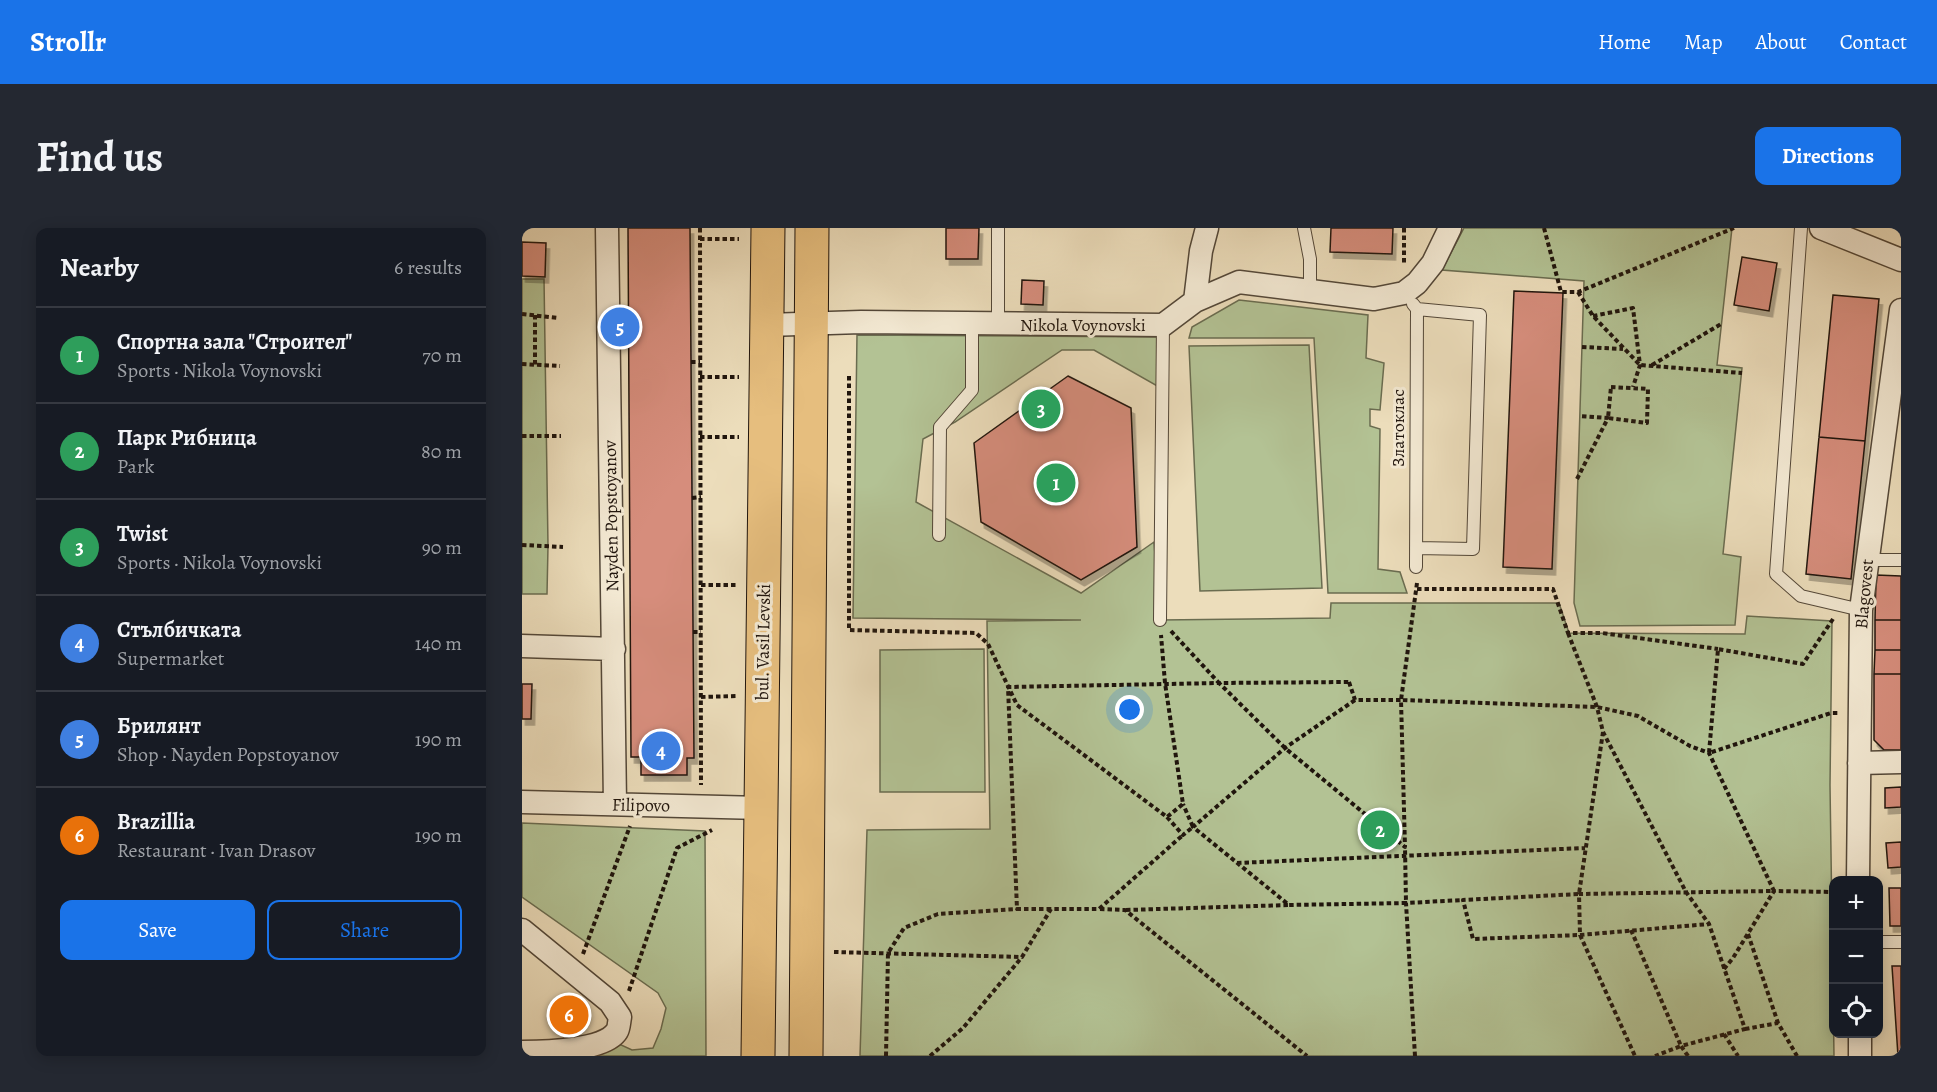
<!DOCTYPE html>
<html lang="en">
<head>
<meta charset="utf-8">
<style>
  :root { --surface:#171b24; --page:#242831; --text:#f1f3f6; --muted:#9ea1a6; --line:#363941; --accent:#1a73e8 }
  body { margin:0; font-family:Alegreya,serif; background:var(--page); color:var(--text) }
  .controls { position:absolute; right:18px; bottom:18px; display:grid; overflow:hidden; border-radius:12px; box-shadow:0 3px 15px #0003 }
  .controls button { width:54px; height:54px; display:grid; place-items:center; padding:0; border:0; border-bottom:2px solid var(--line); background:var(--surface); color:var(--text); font:30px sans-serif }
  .you { position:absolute; left:608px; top:482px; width:21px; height:21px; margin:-15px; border:4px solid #fff; border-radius:50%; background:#1a73e8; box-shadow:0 0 0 9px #1a73e833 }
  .badge { display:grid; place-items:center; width:39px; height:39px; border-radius:50%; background:var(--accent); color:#fff; font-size:20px; font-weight:700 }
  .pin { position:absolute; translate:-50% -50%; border:3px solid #fff; box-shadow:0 2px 6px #0006 }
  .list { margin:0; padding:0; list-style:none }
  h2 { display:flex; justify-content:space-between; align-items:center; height:78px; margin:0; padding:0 24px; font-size:26px }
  h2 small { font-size:20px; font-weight:400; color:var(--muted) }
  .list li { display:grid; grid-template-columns:39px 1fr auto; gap:18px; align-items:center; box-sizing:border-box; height:96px; padding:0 24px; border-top:2px solid var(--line) }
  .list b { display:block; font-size:22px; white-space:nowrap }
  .list p { margin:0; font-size:20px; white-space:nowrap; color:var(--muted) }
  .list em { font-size:20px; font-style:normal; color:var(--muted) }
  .actions { display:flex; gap:12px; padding:18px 24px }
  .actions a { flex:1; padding:14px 0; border:2px solid var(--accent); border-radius:12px; text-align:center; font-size:21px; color:var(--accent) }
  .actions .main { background:var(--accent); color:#fff }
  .icon { flex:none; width:33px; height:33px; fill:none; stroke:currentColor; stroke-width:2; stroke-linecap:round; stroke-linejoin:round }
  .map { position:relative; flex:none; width:1379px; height:828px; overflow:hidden; border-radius:12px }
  header { display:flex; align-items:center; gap:36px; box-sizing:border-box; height:84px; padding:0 30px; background:var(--accent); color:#fff }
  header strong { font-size:28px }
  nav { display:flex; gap:33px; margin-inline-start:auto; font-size:21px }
  .intro { display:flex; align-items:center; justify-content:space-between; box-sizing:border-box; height:144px; padding:0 36px }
  h1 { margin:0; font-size:42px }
  .button { padding:15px 27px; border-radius:12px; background:var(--accent); color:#fff; font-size:21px; font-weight:700 }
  main { display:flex; gap:36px; padding:0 36px }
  aside { flex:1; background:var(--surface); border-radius:12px; box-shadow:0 3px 15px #0003 }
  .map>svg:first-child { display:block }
  .green { fill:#b3c294; stroke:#6a6c50; stroke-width:1.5 }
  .building { fill:#d68d7c; stroke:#20150d; stroke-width:1.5; filter:url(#shadow) }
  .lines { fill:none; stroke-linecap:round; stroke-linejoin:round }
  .lane-casing { stroke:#534738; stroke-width:14 }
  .street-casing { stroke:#534738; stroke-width:25 }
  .primary-casing { stroke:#20150d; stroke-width:35 }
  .path { stroke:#20150d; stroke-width:4; stroke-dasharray:4.5 3; stroke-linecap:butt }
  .lane { stroke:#f3e9d3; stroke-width:12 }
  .street { stroke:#f3e9d3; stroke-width:22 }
  .primary { stroke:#e6be7e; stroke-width:33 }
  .labels { text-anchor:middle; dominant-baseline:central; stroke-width:6; stroke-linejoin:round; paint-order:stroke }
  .street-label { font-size:18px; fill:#20150d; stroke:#f3e9d3 }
</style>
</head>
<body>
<header>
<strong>Strollr</strong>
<nav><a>Home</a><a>Map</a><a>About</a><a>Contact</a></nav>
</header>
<div class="intro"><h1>Find us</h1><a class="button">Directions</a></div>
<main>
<aside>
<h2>Nearby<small>6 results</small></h2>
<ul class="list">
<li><span class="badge" style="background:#2e9e5b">1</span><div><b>Спортна зала &quot;Строител&quot;</b><p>Sports · Nikola Voynovski</p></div><em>70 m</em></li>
<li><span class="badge" style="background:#2e9e5b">2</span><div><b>Парк Рибница</b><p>Park</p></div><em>80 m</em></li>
<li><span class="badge" style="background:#2e9e5b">3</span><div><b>Twist</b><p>Sports · Nikola Voynovski</p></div><em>90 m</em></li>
<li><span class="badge" style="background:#3f7fe0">4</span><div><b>Стълбичката</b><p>Supermarket</p></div><em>140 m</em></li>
<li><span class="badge" style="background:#3f7fe0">5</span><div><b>Брилянт</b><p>Shop · Nayden Popstoyanov</p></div><em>190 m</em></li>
<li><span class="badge" style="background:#e8710a">6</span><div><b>Brazillia</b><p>Restaurant · Ivan Drasov</p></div><em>190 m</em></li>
</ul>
<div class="actions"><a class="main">Save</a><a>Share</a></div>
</aside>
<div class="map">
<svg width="1379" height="828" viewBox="0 0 1379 828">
  <defs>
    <filter id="shadow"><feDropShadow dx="3.5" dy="6" stdDeviation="0" flood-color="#0004"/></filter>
  </defs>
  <rect width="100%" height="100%" fill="#ecddbb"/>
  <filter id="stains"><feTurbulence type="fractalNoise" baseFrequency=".00333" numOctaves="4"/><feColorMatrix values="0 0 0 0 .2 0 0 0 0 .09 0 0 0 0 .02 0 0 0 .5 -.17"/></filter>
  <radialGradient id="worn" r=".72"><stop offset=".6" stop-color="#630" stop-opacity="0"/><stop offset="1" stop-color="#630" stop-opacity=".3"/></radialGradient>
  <path class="green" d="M 942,0 L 1210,0 L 1195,137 L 1220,140 L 1201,326 L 1219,329 L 1213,397 L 1058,398 L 1052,375 L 1062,53 L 920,42 Z
    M 0,51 L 22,51 L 26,318 L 25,366 L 0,366 Z
    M 717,72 L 846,87 L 844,130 L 862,135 L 858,182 L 848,181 L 848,198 L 858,201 L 856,341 L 878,344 L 885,365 L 806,365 L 792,110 L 667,110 L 670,99 Z
    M 335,107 L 638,109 L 637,159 L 572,122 L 540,122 L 433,194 L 401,211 L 394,274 L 559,365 L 632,314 L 638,392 L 808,390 L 809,375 L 1037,375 L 1047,405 L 1223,406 L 1225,388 L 1310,393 L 1308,557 L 1312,828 L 338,828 L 345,602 L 468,601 L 465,393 L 559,392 L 331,390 Z
    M 787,117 L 800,360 L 678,363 L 667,118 Z
    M 462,421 L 463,564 L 358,564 L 358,422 Z
    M 0,595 L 183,603 L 184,828 L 71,828 L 95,815 L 110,822 L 131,820 L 139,801 L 144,780 L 136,765 L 0,669 Z"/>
  <path class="building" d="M 106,0 L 168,0 L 172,530 L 165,530 L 165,547 L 119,547 L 119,529 L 109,529 Z
    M 424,0 L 457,0 L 456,31 L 424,31 Z
    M 809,0 L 871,0 L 870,26 L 808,24 Z
    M 0,14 L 24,15 L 23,49 L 0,48 Z
    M 1220,29 L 1255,35 L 1247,83 L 1212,77 Z
    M 500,52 L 522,53 L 521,77 L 499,76 Z
    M 992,63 L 1041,65 L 1030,341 L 981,339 Z
    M 1311,67 L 1357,71 L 1343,213 L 1297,209 Z
    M 546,148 L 609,180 L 615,319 L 559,352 L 459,294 L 452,215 Z
    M 1297,209 L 1343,213 L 1329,351 L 1284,346 Z
    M 1354,347 L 1379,348 L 1379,392 L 1353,392 Z
    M 1353,392 L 1379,392 L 1379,422 L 1353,422 Z
    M 1353,422 L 1379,422 L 1379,446 L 1352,446 Z
    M 1352,446 L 1379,446 L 1379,522 L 1362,522 L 1352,512 Z
    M 0,456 L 10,456 L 9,491 L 0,491 Z
    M 1379,559 L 1379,579 L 1363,580 L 1363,560 Z
    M 1379,614 L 1379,639 L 1366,640 L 1364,615 Z
    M 1367,660 L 1379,660 L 1379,698 L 1368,698 Z
    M 1370,738 L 1379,738 L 1379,828 L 1376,828 Z"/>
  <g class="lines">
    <defs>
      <path id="lane" d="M 782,0 L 788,31 L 788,63
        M 1279,0 L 1254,346 L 1279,368 L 1339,382
        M 891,76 L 895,81 L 894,339
        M 476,96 L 476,0
        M 417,307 L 418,199 L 450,162 L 450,96
        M 894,320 L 951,321 L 958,87 L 895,81
        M 1344,332 L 1379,332
        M 638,392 L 641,97
        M 1356,714 L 1379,714"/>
      <path id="street" d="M 85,0 L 93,576
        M 1299,0 L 1379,32
        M 673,73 L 679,23 L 685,0
        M 245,97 L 339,94 L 641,97 L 673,73 L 717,54 L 852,71 L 882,65 L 895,55 L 911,35 L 928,0
        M 0,418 L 92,421
        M 1337,535 L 1379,534
        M 0,574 L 239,580
        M 1336,652 L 1339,382 L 1379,82
        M 0,702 L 88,774 L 98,789 C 97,794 97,800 95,803 C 83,823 22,824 0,824
        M 1338,806 L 1338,828"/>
      <path id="primary" d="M 236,828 L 246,0
        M 284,828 L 290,0"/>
    </defs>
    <use href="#lane" class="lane-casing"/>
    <use href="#street" class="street-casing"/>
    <use href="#primary" class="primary-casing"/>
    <path class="path" d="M 178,0 L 179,557
      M 882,0 L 882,35
      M 1022,0 L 1039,64 L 1056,64 L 1212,0
      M 178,11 L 217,11
      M 1056,64 L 1071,88 L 1118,137 L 1220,145
      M 0,86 L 36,90
      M 13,87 L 13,137
      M 1071,88 L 1111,80 L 1118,137 L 1111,159
      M 1060,119 L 1101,121
      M 169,134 L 178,134
      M 0,136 L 38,138
      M 1130,137 L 1199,96
      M 327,148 L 327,402 L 454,405 L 466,416 L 495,477 L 645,589 L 661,576 L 643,455 L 639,407
      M 178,149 L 217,149
      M 1089,159 L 1126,161 L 1125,195 L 1086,190 Z
      M 0,208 L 39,208
      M 178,209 L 217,209
      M 1055,251 L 1086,190 L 1058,188
      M 170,270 L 179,269
      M 0,317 L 41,319
      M 895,355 L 879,472 L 1075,479 L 1116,488 L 1168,518 L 1187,525 L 1252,663 L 1057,666 L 1058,707 L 1187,696 L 1164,664 L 1081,504
      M 179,357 L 215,357
      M 895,361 L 1031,361 L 1046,405 L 1080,405 L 1196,421
      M 1311,391 L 1281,436 L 1196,421 L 1187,525 L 1309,485 L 1317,485
      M 649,403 L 697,455
      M 171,404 L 179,404
      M 1046,405 L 1075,479 L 1081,504 L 1057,666 L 941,672 L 951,711 L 1058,707 L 1113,828
      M 827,454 L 833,472 L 879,472 L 883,619 L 763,520 L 697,455 Z
      M 179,469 L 215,468
      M 833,472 L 763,520 L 671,599 L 767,677 L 884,675 L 883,619
      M 645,589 L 661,607 L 671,599 L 661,576
      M 715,635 L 1063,620
      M 529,681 L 495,681 L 486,459 L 697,455
      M 578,681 L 603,682 L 785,828
      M 604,682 L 767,677
      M 1109,702 L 1159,818 L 1133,828
      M 1226,706 L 1256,795
      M 312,724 L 500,729 L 529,681 L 577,681 L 661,607
      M 61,726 L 108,598
      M 1202,741 L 1211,730 L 1252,663 L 1312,664
      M 107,763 L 155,620 L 190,602
      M 1223,801 L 1256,795 L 1275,828
      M 1202,806 L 1216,828
      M 364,828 L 366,725 L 382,700 L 416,686 L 495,681
      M 408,828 L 441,800 L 500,729
      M 893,828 L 884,675 L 941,672
      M 1166,828 L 1159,818 L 1223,801 L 1187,696"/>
    <use href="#lane" class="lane"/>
    <use href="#street" class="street"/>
    <use href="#primary" class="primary"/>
  </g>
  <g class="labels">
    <g class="street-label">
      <text x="561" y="97">Nikola Voynovski</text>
      <text transform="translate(876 200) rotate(-90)">Златоклас</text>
      <text transform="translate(89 288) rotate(-91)">Nayden Popstoyanov</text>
      <text transform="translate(1342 366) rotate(-85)">Blagovest</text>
      <text transform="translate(241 414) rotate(-89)">bul. Vasil Levski</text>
      <text transform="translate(119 577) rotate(1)">Filipovo</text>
    </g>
  </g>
  <rect width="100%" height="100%" filter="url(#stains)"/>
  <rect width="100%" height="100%" fill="url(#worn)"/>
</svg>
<div class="controls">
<button>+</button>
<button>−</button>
<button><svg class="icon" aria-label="locate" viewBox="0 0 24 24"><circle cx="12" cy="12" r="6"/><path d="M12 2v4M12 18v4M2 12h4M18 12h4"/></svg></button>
</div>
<div class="you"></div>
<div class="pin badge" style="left:534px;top:255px;background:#2e9e5b">1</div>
<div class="pin badge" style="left:858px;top:602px;background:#2e9e5b">2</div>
<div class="pin badge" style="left:519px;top:181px;background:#2e9e5b">3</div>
<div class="pin badge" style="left:139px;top:523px;background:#3f7fe0">4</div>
<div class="pin badge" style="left:98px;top:99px;background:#3f7fe0">5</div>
<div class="pin badge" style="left:47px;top:787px;background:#e8710a">6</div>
</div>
</main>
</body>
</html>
